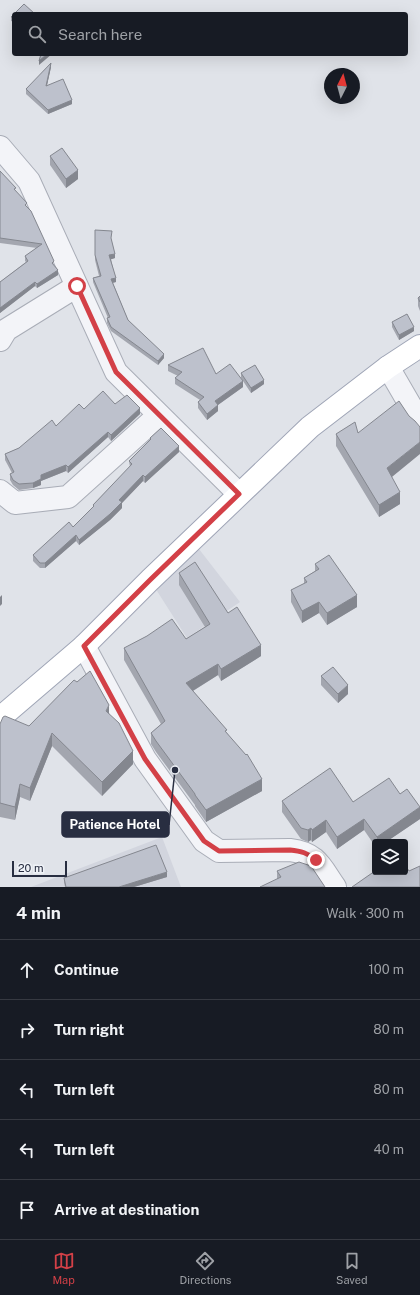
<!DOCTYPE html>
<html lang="en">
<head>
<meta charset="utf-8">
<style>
  :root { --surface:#171b24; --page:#20242c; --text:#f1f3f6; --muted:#9ea1a6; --line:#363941; --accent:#d34047 }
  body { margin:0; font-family:"Public Sans",sans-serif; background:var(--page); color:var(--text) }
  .controls { position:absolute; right:12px; bottom:12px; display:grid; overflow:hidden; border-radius:4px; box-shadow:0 4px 16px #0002 }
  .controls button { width:36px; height:36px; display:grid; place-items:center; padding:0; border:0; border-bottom:1px solid var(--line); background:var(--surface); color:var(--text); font:20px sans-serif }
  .compass { position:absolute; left:324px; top:68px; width:36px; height:36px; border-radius:50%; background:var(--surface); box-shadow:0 4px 16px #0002; rotate:6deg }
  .scale { position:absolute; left:12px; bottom:10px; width:55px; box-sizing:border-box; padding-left:4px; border:2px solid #282e41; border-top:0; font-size:11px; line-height:14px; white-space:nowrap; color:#282e41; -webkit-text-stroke:3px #eff2f7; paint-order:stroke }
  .stop { position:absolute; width:12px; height:12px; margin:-9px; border:3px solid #d34047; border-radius:50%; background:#fff }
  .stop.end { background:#d34047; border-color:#fff; box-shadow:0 1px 4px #0008 }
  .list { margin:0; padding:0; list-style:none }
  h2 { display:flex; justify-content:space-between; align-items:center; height:52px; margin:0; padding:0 16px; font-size:17px }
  h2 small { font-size:13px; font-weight:400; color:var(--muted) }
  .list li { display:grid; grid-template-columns:26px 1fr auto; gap:12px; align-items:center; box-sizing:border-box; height:60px; padding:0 16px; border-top:1px solid var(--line) }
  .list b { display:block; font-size:15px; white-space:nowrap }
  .list em { font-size:13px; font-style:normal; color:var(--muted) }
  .icon { flex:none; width:22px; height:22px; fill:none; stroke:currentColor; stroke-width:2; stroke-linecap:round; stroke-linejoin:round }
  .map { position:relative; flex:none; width:420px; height:887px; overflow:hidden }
  .search { position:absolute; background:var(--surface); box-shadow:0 4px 16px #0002; left:12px; right:12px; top:12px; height:44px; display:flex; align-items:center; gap:10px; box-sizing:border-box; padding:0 14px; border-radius:4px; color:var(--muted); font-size:15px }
  .sheet { height:352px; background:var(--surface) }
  nav { display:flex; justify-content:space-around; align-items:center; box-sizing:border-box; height:56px; border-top:1px solid var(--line); background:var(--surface); font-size:11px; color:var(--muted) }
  nav a { display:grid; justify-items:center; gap:2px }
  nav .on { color:var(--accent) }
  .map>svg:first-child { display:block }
  .built { fill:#d2d5de }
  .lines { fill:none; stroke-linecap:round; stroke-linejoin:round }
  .minor-casing { stroke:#a9adb7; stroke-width:24 }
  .major-casing { stroke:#9fa5b6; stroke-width:24 }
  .minor { stroke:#f3f4f8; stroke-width:22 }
  .major { stroke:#fff; stroke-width:22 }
  .wall { fill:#a3a6af }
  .shaded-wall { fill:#84878f }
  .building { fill:#bdc1cc; stroke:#84878f }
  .route { stroke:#d34047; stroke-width:5 }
  .leader { fill:none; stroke:#282e41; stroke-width:1.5 }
  .callout-dot { fill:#282e41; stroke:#eff2f7; stroke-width:1.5 }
  .callout { fill:#282e41; stroke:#282e41; stroke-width:1.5 }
  .callout-label { font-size:13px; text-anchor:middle; font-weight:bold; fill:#fff }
</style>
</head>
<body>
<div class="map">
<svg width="420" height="887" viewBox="0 0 420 887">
  <rect width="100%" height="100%" fill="#e0e3e9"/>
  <path class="built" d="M 192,540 L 240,602 L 187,638 L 150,580 Z
    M 162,837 L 181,887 L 31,887 Z"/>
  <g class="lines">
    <defs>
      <path id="minor" d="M 0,147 L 29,181 L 116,372 L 239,494
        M 0,340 L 6,330 L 77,286
        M 388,367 L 420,422
        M 0,491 L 15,503 L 68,497 L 159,415
        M 84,646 L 145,759 L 204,841 L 219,851 L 290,850 C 317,853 321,867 335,887"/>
      <path id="major" d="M 0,718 L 84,646 L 150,580 L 310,427 L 388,367 L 420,346"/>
    </defs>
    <use href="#minor" class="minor-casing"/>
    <use href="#major" class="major-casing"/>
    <use href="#minor" class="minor"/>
    <use href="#major" class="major"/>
  </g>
  <path class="wall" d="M 14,14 L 14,22 L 11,21 L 11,17 Z
    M 51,67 L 47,85 L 72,104 L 48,114 L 26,94 L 26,89 Z
    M 50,156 L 78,179 L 66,188 L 50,165 Z
    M 0,171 L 27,207 L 58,275 L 37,288 L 35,286 L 0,313 L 0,282 L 26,262 L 25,261 L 25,256 L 37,248 L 0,243 Z
    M 95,230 L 111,238 L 115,258 L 111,259 L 116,282 L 113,283 L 128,320 L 164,358 L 158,365 L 111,331 L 107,323 L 107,318 L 108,318 L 93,282 L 93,278 L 99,276 L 95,260 Z
    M 420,296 L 420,311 L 418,306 L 418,298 Z
    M 392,322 L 414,331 L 399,340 L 392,327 Z
    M 168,365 L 216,374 L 243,387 L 218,405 L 218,411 L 207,420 L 198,408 L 198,402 L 200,400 L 175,384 L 175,378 L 178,376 L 168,371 Z
    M 241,373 L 264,384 L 251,393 L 241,378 Z
    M 115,404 L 140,414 L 111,441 L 108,437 L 68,473 L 66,471 L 41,481 L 41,485 L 33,488 L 19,490 L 13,485 L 10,480 L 10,474 L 12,473 L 5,460 L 5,454 L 19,448 L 84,409 Z
    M 358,433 L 391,477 L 400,504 L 379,517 L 336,446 L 336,434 Z
    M 150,438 L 179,452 L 145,483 L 143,481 L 122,503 L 122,508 L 110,520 L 79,545 L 76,541 L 45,568 L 40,568 L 33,561 L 33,555 L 73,527 L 93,508 L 93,505 L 130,467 L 129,461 L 150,440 Z
    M 315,564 L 357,607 L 327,625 L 319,613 L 302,623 L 291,602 L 291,590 L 304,584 L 304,578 L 315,571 Z
    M 179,573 L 228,613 L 261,656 L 221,681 L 218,675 L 193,691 L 227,733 L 262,791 L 206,822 L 195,806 L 195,805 L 156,752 L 151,744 L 151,733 L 161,724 L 124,660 L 124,648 L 186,639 L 205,627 L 179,585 Z
    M 321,676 L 348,694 L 338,703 L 321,685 Z
    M 109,713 L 133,764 L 102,796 L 52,746 L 30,801 L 20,797 L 15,820 L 0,817 L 0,724 L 29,726 Z
    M 400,794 L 420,819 L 386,842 L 375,842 L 375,846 L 364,830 L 337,849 L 326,832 L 312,842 L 311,840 L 308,842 L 301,839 L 282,812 L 282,801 L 353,802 Z
    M 277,871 L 325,887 L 277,879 Z
    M 167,877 L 134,887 L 65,887 L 64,882 L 64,878 Z"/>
  <path class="shaded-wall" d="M 47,54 L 52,54 L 39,65 L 39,61 Z
    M 51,63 L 51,67 L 46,90 L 46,86 Z
    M 72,100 L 72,104 L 48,114 L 48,110 Z
    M 78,170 L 78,179 L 66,188 L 66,179 Z
    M 115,254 L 115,258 L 109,260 L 109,255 Z
    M 58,270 L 58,275 L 37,288 L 37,284 Z
    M 116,278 L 116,282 L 111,283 L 111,279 Z
    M 35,282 L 35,286 L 0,313 L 0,308 Z
    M 414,327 L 414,331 L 399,340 L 399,335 Z
    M 164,354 L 164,358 L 158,365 L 158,361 Z
    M 264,380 L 264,384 L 251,393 L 251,388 Z
    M 243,381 L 243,387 L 215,407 L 215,401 Z
    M 218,405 L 218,411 L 207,420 L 207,414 Z
    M 140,408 L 140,414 L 111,441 L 111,435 Z
    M 108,432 L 108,437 L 68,473 L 68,467 Z
    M 420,442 L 420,454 L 387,481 L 387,468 Z
    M 179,446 L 179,452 L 145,483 L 145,477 Z
    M 66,465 L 66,471 L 41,481 L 41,485 L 33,488 L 33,483 L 41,475 Z
    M 143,475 L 143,481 L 122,503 L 122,508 L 110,520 L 79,545 L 79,540 Z
    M 400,492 L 400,504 L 379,517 L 379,505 Z
    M 76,535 L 76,541 L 45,568 L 45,563 Z
    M 2,595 L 2,604 L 0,606 L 0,597 Z
    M 357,595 L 357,607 L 327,625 L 327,613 Z
    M 319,602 L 319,613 L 302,623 L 302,611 Z
    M 261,645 L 261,656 L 221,681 L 221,669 Z
    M 218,664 L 218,675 L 186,695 L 186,683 Z
    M 348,685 L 348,694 L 338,703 L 338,694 Z
    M 109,705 L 109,718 L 106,711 Z
    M 52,733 L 52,746 L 30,801 L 30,788 Z
    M 133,751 L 133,764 L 102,796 L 102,782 Z
    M 262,779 L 262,791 L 206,822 L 206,810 Z
    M 20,784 L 20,797 L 15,820 L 15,807 Z
    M 420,807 L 420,819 L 386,842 L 377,842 L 377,837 Z
    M 364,819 L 364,830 L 337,849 L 337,837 Z
    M 326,820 L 326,832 L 312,842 L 312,830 Z
    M 311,828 L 311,840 L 308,842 L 308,830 Z
    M 167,872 L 167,877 L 134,887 L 119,887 Z"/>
  <path class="building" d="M 24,4 L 35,14 L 14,14 L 14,18 L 11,17 Z
    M 41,54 L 47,54 L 39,61 Z
    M 51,63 L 46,86 L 63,79 L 72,100 L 48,110 L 26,89 Z
    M 62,148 L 78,170 L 66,179 L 50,156 Z
    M 0,171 L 16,188 L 14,189 L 27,203 L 25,205 L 31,211 L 54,261 L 52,263 L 58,270 L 37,284 L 35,282 L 0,308 L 0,282 L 28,261 L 25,256 L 42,244 L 0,238 Z
    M 95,230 L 112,231 L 111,238 L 115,254 L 109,255 L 116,278 L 111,279 L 128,320 L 164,354 L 158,361 L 111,327 L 107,318 L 110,317 L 93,278 L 101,276 L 95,255 Z
    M 420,296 L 420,302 L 418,298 Z
    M 407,314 L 414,327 L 399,335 L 392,322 Z
    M 203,348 L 216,374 L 230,364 L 243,381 L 215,401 L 218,405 L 207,414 L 198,402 L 204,397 L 175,378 L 182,372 L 168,365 Z
    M 255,365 L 264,380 L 251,388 L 241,373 Z
    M 103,391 L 115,404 L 127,395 L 140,408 L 111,435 L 108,432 L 68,467 L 66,465 L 41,475 L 41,479 L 33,483 L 19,484 L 13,480 L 10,474 L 14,472 L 5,454 L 19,448 L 52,420 L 56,426 L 79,404 L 84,409 Z
    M 399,401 L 409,416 L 415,421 L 420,427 L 420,442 L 387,468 L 400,492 L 379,505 L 336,434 L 355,422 L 358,433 Z
    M 161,428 L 179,446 L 145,477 L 143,475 L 119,500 L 122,502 L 110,514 L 79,540 L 76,535 L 45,563 L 40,563 L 33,555 L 69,522 L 73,527 L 94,506 L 93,505 L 132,464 L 129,461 L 151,439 L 150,438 Z
    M 329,555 L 357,595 L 327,613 L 319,602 L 302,611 L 291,590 L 307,582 L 304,578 L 319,569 L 315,564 Z
    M 195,562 L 228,613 L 237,607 L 261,645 L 221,669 L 218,664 L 186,683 L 227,730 L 225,731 L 246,755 L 247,754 L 262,779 L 206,810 L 195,795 L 195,794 L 156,741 L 151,733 L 165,721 L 124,648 L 147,636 L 172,619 L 186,639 L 210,624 L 179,573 Z
    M 333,667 L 348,685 L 338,694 L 321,676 Z
    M 90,671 L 109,705 L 106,711 L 119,723 L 133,751 L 102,782 L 52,733 L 30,788 L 20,784 L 15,807 L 0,803 L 0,724 L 3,717 L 5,716 L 29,726 L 74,680 L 77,682 Z
    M 330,768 L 353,802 L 389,778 L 400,794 L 407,789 L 420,807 L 377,837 L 364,819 L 337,837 L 326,820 L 312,830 L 311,828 L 308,830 L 301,828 L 282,801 Z
    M 156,845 L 167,872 L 119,887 L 66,887 L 64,878 Z
    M 299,862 L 311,866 L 325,887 L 260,887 L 281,877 L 277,871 Z
    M 405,865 L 409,871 L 420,866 L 420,887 L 352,887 L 375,871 L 375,872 L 405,872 Z"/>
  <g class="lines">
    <path class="route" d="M 77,286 L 116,372 L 239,494 L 150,580 L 84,646 L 145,759 L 204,841 L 219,851 L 290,850 C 301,851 308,853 316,860"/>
  </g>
  <path class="leader" d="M175 770L169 825"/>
  <circle class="callout-dot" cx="175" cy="770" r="4"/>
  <rect class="callout" x="62" y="812" width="107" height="25" rx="4"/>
  <g class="callout-label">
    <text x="115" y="829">Patience Hotel</text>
  </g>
</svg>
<div class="controls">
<button><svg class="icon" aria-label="layers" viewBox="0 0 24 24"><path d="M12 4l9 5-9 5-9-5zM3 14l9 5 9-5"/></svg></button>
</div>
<svg class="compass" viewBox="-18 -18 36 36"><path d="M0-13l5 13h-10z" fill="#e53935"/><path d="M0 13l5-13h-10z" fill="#9ea1a6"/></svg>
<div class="scale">20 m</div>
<div class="stop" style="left:77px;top:286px"></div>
<div class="stop end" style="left:316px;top:860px"></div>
<div class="search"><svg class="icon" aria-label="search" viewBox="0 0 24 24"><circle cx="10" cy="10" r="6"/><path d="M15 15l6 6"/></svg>Search here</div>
</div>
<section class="sheet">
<h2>4 min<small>Walk · 300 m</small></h2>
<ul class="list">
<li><svg class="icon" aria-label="ahead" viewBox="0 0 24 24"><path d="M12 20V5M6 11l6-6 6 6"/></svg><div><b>Continue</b></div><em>100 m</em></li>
<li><svg class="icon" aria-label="right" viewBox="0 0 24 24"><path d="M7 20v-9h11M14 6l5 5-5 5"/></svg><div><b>Turn right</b></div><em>80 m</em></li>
<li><svg class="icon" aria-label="left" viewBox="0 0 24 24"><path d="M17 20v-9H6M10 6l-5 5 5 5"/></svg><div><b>Turn left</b></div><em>80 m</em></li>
<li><svg class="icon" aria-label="left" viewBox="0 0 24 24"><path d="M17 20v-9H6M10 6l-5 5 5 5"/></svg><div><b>Turn left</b></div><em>40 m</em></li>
<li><svg class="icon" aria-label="arrive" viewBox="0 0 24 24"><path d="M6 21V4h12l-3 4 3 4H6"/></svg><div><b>Arrive at destination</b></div></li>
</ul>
</section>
<nav>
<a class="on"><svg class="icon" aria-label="map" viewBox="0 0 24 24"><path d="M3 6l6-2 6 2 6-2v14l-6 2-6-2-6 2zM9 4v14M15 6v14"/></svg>Map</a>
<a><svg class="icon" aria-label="directions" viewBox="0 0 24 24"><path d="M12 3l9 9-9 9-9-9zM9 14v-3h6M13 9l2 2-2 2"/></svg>Directions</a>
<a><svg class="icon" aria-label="saved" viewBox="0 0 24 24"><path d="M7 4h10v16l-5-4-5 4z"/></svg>Saved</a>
</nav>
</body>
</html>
